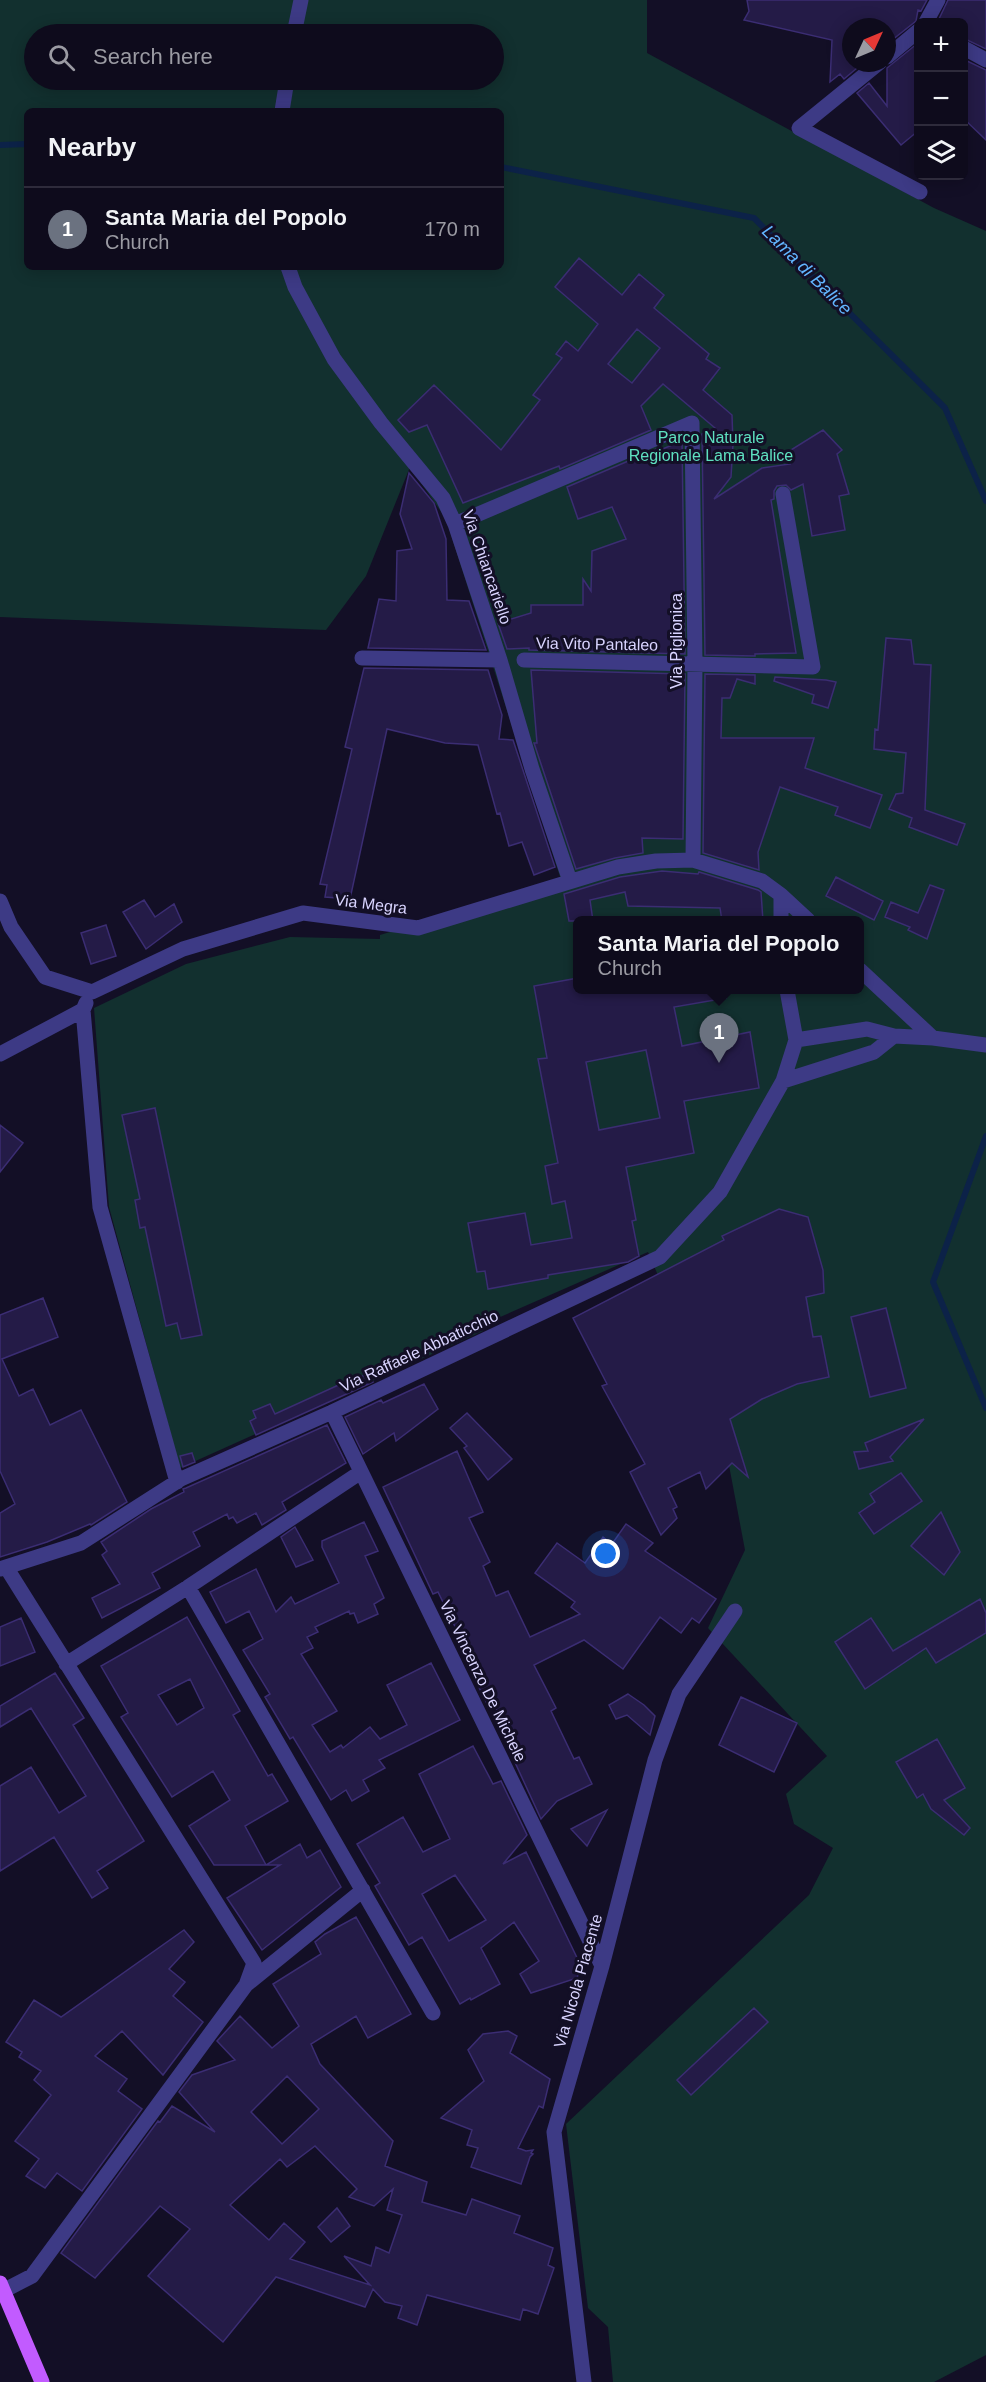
<!DOCTYPE html>
<html lang="en">
<head>
<meta charset="utf-8">
<style>
  :root { --surface:#0e0b1c; --page:#171425; --text:#f1f3f6; --muted:#9b9ba3; --line:#2e2b3b; --accent:#b45309 }
  body { margin:0; font-family:Arial,sans-serif; background:var(--page); color:var(--text) }
  .controls { position:absolute; right:18px; top:18px; display:grid; overflow:hidden; border-radius:9px; box-shadow:0 3px 15px #0003 }
  .controls button { width:54px; height:54px; display:grid; place-items:center; padding:0; border:0; border-bottom:2px solid var(--line); background:var(--surface); color:var(--text); font:30px sans-serif }
  .compass { position:absolute; left:842px; top:18px; width:54px; height:54px; border-radius:50%; background:var(--surface); box-shadow:0 3px 15px #0003; rotate:46deg }
  .you { position:absolute; left:606px; top:1554px; width:21px; height:21px; margin:-15px; border:4px solid #fff; border-radius:50%; background:#1a73e8; box-shadow:0 0 0 9px #1a73e833 }
  .badge { display:grid; place-items:center; width:39px; height:39px; border-radius:50%; background:var(--accent); color:#fff; font-size:20px; font-weight:700 }
  .pin { position:absolute; translate:-50% -50px; filter:drop-shadow(0 2px 3px #0008) }
  .pin::after { content:''; position:absolute; top:32px; width:21px; height:18px; background:inherit; clip-path:polygon(0 0,100% 0,50% 100%) }
  .popup { position:absolute; left:573px; top:916px; width:291px; height:78px; box-sizing:border-box; display:grid; place-content:center; border-radius:9px; background:var(--surface); filter:drop-shadow(0 2px 4px #0005); font-size:20px; white-space:nowrap; color:var(--muted) }
  .popup b { font-size:22px; color:var(--text) }
  .popup::after { content:''; position:absolute; left:50%; top:100%; margin-left:-12px; border:12px solid transparent; border-top-color:var(--surface) }
  .list { margin:0; padding:0; list-style:none }
  h2 { display:flex; justify-content:space-between; align-items:center; height:78px; margin:0; padding:0 24px; font-size:26px }
  h2 small { font-size:20px; font-weight:400; color:var(--muted) }
  .list li { display:grid; grid-template-columns:39px 1fr auto; gap:18px; align-items:center; box-sizing:border-box; height:84px; padding:0 24px; border-top:2px solid var(--line) }
  .list b { display:block; font-size:22px; white-space:nowrap }
  .list p { margin:0; font-size:20px; white-space:nowrap; color:var(--muted) }
  .list em { font-size:20px; font-style:normal; color:var(--muted) }
  .icon { flex:none; width:33px; height:33px; fill:none; stroke:currentColor; stroke-width:2; stroke-linecap:round; stroke-linejoin:round }
  .map { position:relative; flex:none; width:986px; height:2382px; overflow:hidden }
  .search { position:absolute; background:var(--surface); box-shadow:0 3px 15px #0003; left:24px; top:24px; width:480px; height:66px; display:flex; align-items:center; gap:15px; box-sizing:border-box; padding:0 21px; border-radius:33px; color:var(--muted); font-size:22px }
  .panel { position:absolute; background:var(--surface); box-shadow:0 3px 15px #0003; left:24px; top:108px; width:480px; height:162px; border-radius:9px }
  .map>svg:first-child { display:block }
  .green { fill:#12302f; fill-rule:evenodd }
  .lines { fill:none; stroke-linecap:round; stroke-linejoin:round }
  .stream { stroke:#0c2248; stroke-width:6 }
  .building { fill:#241b47; stroke:#3b2d73; stroke-width:1.5; fill-rule:evenodd }
  .minor { stroke:#3d3a85; stroke-width:15 }
  .major { stroke:#c25bff; stroke-width:15 }
  .labels { text-anchor:middle; dominant-baseline:central; stroke-width:6; stroke-linejoin:round; paint-order:stroke }
  .park-label { font-size:16px; fill:#5fe0c0; stroke:#130f26 }
  .street-label { font-size:16px; fill:#d9d4ff; stroke:#130f26 }
  .water-label { font-size:18px; font-style:italic; fill:#62b6ff; stroke:#130f26 }
</style>
</head>
<body>
<div class="map">
<svg width="986" height="2382" viewBox="0 0 986 2382">
  <rect width="100%" height="100%" fill="#130f26"/>
  <path class="green" d="M 0,0 L 647,0 L 647,53 L 934,208 L 986,231 L 986,2355 L 934,2382 L 613,2382 L 608,2327 L 588,2308 L 566,2124 L 809,1895 L 833,1848 L 794,1824 L 786,1794 L 827,1756 L 708,1628 L 745,1550 L 721,1423 L 648,1252 L 482,1325 L 483,1331 L 180,1468 L 109,1207 L 94,1008 L 186,964 L 290,937 L 380,939 L 380,935 L 561,880 L 446,519 L 410,467 L 366,576 L 326,630 L 0,617 ZM 34,34 L 494,34 L 494,80 L 34,80 ZM 27,111 L 501,111 L 501,267 L 27,267 ZM 578,920 L 860,920 L 860,990 L 578,990 Z"/>
  <g class="lines">
    <path class="stream" d="M 0,145 L 27,144
      M 501,167 L 754,218 L 945,408 L 986,501
      M 986,1136 L 933,1282 L 986,1408"/>
  </g>
  <path class="building" d="M 747,0 L 927,0 L 921,11 L 918,10 L 916,21 L 887,44 L 887,27 L 851,27 L 851,63 L 857,68 L 844,79 L 840,74 L 830,82 L 832,40 L 744,20 L 749,11 Z
    M 948,0 L 986,0 L 986,49 L 963,38 L 963,22 L 938,21 Z
    M 918,43 L 918,131 L 901,145 L 857,93 L 869,83 L 887,106 L 887,68 Z
    M 963,59 L 986,70 L 986,140 L 963,118 Z
    M 579,258 L 622,295 L 639,274 L 664,295 L 654,308 L 709,354 L 706,359 L 720,368 L 703,390 L 732,415 L 733,444 L 731,477 L 714,499 L 762,468 L 790,464 L 786,453 L 823,430 L 842,450 L 837,454 L 849,494 L 839,496 L 845,530 L 812,536 L 803,484 L 791,490 L 786,485 L 777,486 L 774,491 L 774,499 L 771,500 L 796,653 L 755,654 L 755,656 L 705,655 L 702,434 L 715,428 L 663,384 L 641,406 L 651,430 L 560,469 L 559,466 L 463,503 L 427,425 L 409,432 L 398,420 L 434,385 L 501,450 L 540,400 L 533,395 L 562,358 L 556,354 L 566,341 L 578,351 L 598,324 L 555,287 ZM 637,329 L 660,348 L 632,383 L 608,364 Z
    M 682,441 L 685,654 L 529,650 L 529,648 L 507,649 L 498,623 L 531,613 L 531,605 L 583,605 L 583,579 L 591,591 L 592,551 L 626,539 L 612,507 L 578,519 L 567,487 L 659,448 L 660,450 Z
    M 409,473 L 434,503 L 446,539 L 447,600 L 469,601 L 486,650 L 368,648 L 379,599 L 396,601 L 397,551 L 412,549 L 400,514 Z
    M 886,638 L 911,640 L 914,664 L 931,665 L 925,810 L 965,824 L 957,845 L 909,827 L 912,818 L 889,809 L 896,794 L 903,793 L 906,753 L 874,749 L 875,729 L 878,730 Z
    M 364,668 L 488,670 L 502,715 L 499,739 L 513,740 L 555,867 L 534,875 L 522,842 L 509,846 L 500,813 L 497,814 L 478,745 L 445,743 L 387,729 L 350,899 L 325,897 L 327,885 L 320,884 L 352,749 L 345,747 Z
    M 531,670 L 685,674 L 683,839 L 642,838 L 643,853 L 615,858 L 576,869 L 534,743 L 537,743 Z
    M 705,674 L 755,675 L 755,684 L 737,679 L 730,698 L 722,698 L 721,738 L 814,738 L 805,768 L 882,795 L 870,828 L 835,815 L 838,807 L 780,787 L 758,852 L 759,870 L 703,853 Z
    M 775,677 L 826,680 L 836,682 L 828,708 L 812,703 L 814,695 L 774,681 Z
    M 662,871 L 698,874 L 699,872 L 758,890 L 761,892 L 763,921 L 722,921 L 720,908 L 628,906 L 625,892 L 590,900 L 593,921 L 569,921 L 564,894 L 620,877 Z
    M 836,877 L 883,901 L 874,920 L 826,896 Z
    M 930,885 L 944,890 L 927,939 L 908,930 L 910,927 L 885,917 L 891,902 L 918,913 Z
    M 144,900 L 155,917 L 174,904 L 182,922 L 146,949 L 123,912 Z
    M 106,925 L 116,956 L 91,964 L 81,933 Z
    M 578,978 L 578,990 L 726,990 L 726,998 L 674,1007 L 682,1046 L 750,1032 L 759,1088 L 684,1101 L 694,1153 L 626,1167 L 636,1220 L 632,1221 L 639,1256 L 628,1262 L 548,1275 L 548,1278 L 488,1289 L 485,1271 L 477,1272 L 468,1223 L 525,1213 L 531,1245 L 572,1238 L 565,1201 L 552,1204 L 545,1166 L 558,1163 L 538,1059 L 547,1058 L 534,986 ZM 646,1050 L 660,1118 L 599,1130 L 586,1062 Z
    M 155,1108 L 202,1335 L 181,1339 L 177,1323 L 166,1326 L 145,1227 L 140,1228 L 135,1200 L 140,1199 L 122,1115 Z
    M 0,1125 L 23,1143 L 0,1172 Z
    M 779,1209 L 808,1217 L 823,1270 L 824,1293 L 806,1297 L 813,1337 L 821,1336 L 829,1377 L 797,1384 L 762,1399 L 730,1419 L 748,1477 L 732,1463 L 706,1489 L 700,1472 L 668,1488 L 677,1507 L 673,1509 L 677,1518 L 661,1535 L 630,1472 L 645,1464 L 602,1386 L 607,1384 L 573,1318 L 724,1240 L 722,1236 Z
    M 43,1298 L 58,1337 L 2,1359 L 19,1396 L 33,1389 L 50,1425 L 81,1410 L 127,1502 L 91,1525 L 90,1524 L 47,1542 L 0,1557 L 0,1513 L 15,1504 L 0,1471 L 0,1315 Z
    M 886,1308 L 906,1388 L 870,1397 L 851,1317 Z
    M 370,1375 L 373,1382 L 256,1435 L 250,1421 L 256,1418 L 253,1411 L 270,1404 L 275,1414 L 356,1377 Z
    M 424,1384 L 438,1409 L 396,1441 L 394,1433 L 363,1454 L 345,1417 L 381,1400 L 383,1403 Z
    M 467,1413 L 512,1459 L 488,1480 L 464,1448 L 467,1446 L 450,1428 Z
    M 924,1419 L 890,1457 L 893,1461 L 859,1469 L 854,1452 L 868,1451 L 865,1443 Z
    M 327,1425 L 346,1463 L 282,1502 L 286,1510 L 262,1525 L 256,1513 L 237,1523 L 233,1517 L 229,1519 L 227,1514 L 193,1532 L 200,1546 L 152,1573 L 160,1588 L 102,1618 L 92,1598 L 120,1584 L 102,1555 L 107,1551 L 101,1542 L 151,1509 L 184,1492 L 183,1489 L 186,1488 Z
    M 457,1451 L 483,1512 L 469,1518 L 490,1562 L 483,1566 L 496,1596 L 508,1591 L 530,1637 L 580,1614 L 571,1607 L 575,1602 L 535,1573 L 557,1543 L 585,1563 L 603,1537 L 612,1544 L 626,1524 L 653,1543 L 645,1551 L 716,1599 L 699,1623 L 692,1618 L 681,1633 L 660,1617 L 623,1669 L 584,1640 L 534,1665 L 556,1708 L 551,1711 L 574,1759 L 579,1757 L 592,1784 L 557,1801 L 541,1819 L 501,1732 L 506,1730 L 494,1704 L 488,1706 L 463,1654 L 467,1651 L 438,1592 L 433,1594 L 383,1487 Z
    M 192,1453 L 195,1462 L 183,1467 L 180,1456 Z
    M 901,1473 L 922,1501 L 874,1534 L 859,1513 L 875,1502 L 870,1494 Z
    M 941,1512 L 960,1552 L 944,1575 L 911,1546 Z
    M 364,1522 L 378,1551 L 365,1556 L 384,1598 L 374,1604 L 378,1614 L 358,1623 L 354,1613 L 350,1614 L 349,1611 L 315,1627 L 318,1632 L 307,1637 L 313,1648 L 301,1654 L 337,1711 L 312,1725 L 330,1752 L 341,1745 L 343,1748 L 370,1727 L 380,1739 L 407,1725 L 387,1685 L 431,1663 L 460,1720 L 379,1760 L 385,1768 L 363,1780 L 369,1791 L 352,1801 L 346,1790 L 331,1800 L 293,1737 L 290,1739 L 265,1697 L 270,1694 L 243,1650 L 263,1639 L 249,1611 L 226,1623 L 210,1592 L 256,1569 L 276,1612 L 291,1597 L 295,1604 L 339,1583 L 322,1547 L 322,1541 Z
    M 295,1527 L 313,1560 L 296,1567 L 281,1537 Z
    M 980,1599 L 986,1613 L 986,1633 L 936,1663 L 926,1648 L 865,1689 L 835,1642 L 871,1618 L 893,1651 Z
    M 187,1617 L 240,1711 L 233,1715 L 268,1776 L 272,1774 L 288,1801 L 245,1826 L 266,1865 L 214,1865 L 189,1826 L 230,1800 L 213,1771 L 172,1797 L 121,1717 L 128,1713 L 101,1666 ZM 190,1679 L 204,1708 L 177,1725 L 158,1695 Z
    M 21,1618 L 35,1652 L 0,1666 L 0,1627 Z
    M 55,1673 L 84,1718 L 73,1725 L 144,1841 L 97,1871 L 108,1888 L 92,1898 L 54,1837 L 0,1871 L 0,1786 L 31,1767 L 59,1813 L 86,1796 L 31,1708 L 0,1727 L 0,1706 Z
    M 628,1694 L 644,1705 L 655,1716 L 650,1735 L 627,1715 L 616,1719 L 609,1705 Z
    M 741,1697 L 797,1723 L 774,1772 L 719,1745 Z
    M 937,1739 L 965,1788 L 944,1800 L 970,1828 L 964,1835 L 931,1809 L 923,1794 L 917,1798 L 896,1762 Z
    M 473,1746 L 493,1784 L 501,1781 L 527,1835 L 503,1864 L 526,1852 L 581,1966 L 577,1978 L 531,1993 L 520,1974 L 539,1961 L 514,1922 L 481,1948 L 500,1984 L 471,2000 L 470,1998 L 460,2004 L 422,1937 L 409,1945 L 375,1886 L 380,1883 L 357,1844 L 403,1817 L 423,1852 L 450,1839 L 419,1774 ZM 455,1875 L 486,1920 L 449,1941 L 422,1894 Z
    M 607,1810 L 587,1846 L 571,1829 Z
    M 300,1844 L 307,1858 L 320,1850 L 341,1887 L 262,1950 L 227,1898 L 280,1865 L 266,1865 Z
    M 356,1917 L 411,2014 L 368,2038 L 356,2016 L 311,2044 L 320,2064 L 393,2141 L 385,2166 L 427,2182 L 422,2202 L 466,2215 L 472,2199 L 520,2216 L 514,2233 L 553,2248 L 548,2265 L 554,2268 L 538,2314 L 523,2309 L 520,2320 L 427,2295 L 417,2325 L 398,2318 L 402,2306 L 385,2302 L 373,2289 L 365,2307 L 276,2277 L 223,2342 L 148,2276 L 190,2229 L 160,2206 L 95,2278 L 61,2253 L 158,2121 L 160,2122 L 172,2106 L 215,2132 L 179,2092 L 192,2075 L 235,2060 L 217,2041 L 240,2016 L 272,2048 L 299,2026 L 273,1984 L 321,1954 L 315,1942 L 325,1934 ZM 287,2076 L 319,2109 L 282,2144 L 251,2112 ZM 315,2146 L 357,2189 L 349,2197 L 374,2206 L 393,2189 L 387,2210 L 402,2215 L 389,2253 L 376,2247 L 371,2266 L 344,2256 L 370,2285 L 290,2259 L 305,2242 L 284,2223 L 269,2240 L 230,2205 L 280,2159 L 287,2167 Z
    M 184,1930 L 194,1942 L 169,1969 L 185,1982 L 173,1996 L 203,2022 L 163,2075 L 122,2031 L 95,2056 L 127,2079 L 118,2091 L 142,2109 L 82,2191 L 57,2173 L 45,2188 L 26,2176 L 39,2159 L 15,2141 L 51,2095 L 34,2080 L 41,2071 L 19,2057 L 22,2052 L 6,2042 L 34,2000 L 61,2017 Z
    M 754,2008 L 768,2022 L 691,2095 L 677,2080 Z
    M 508,2031 L 517,2036 L 510,2053 L 550,2079 L 543,2108 L 539,2106 L 518,2148 L 526,2151 L 533,2150 L 531,2153 L 533,2154 L 530,2157 L 521,2184 L 471,2167 L 478,2148 L 467,2145 L 472,2130 L 441,2118 L 484,2081 L 468,2050 L 483,2034 Z
    M 337,2208 L 350,2226 L 331,2242 L 318,2227 Z"/>
  <g class="lines">
    <path class="minor" d="M 926,22 L 938,0
      M 294,34 L 301,0
      M 964,48 L 986,60
      M 887,57 L 918,31
      M 879,63 L 799,128 L 920,192
      M 282,111 L 287,80
      M 288,267 L 295,287 L 334,359 L 381,423 L 443,498 L 455,524 L 500,660 L 532,769 L 570,881
      M 455,524 L 692,423 L 695,664 L 693,860
      M 362,658 L 500,660
      M 524,660 L 813,667 L 783,494
      M 781,895 L 781,920
      M 0,901 L 11,927 L 45,977 L 92,992 L 183,949 L 303,913 L 418,928 L 618,867 L 656,861 L 693,860 L 762,881 L 781,895 L 808,920
      M 860,970 L 933,1038
      M 787,990 L 796,1040 L 783,1081 L 874,1052 L 894,1036
      M 83,1010 L 100,1207 L 177,1482
      M 796,1040 L 867,1029 L 894,1036 L 933,1038 L 986,1045
      M 0,1054 L 83,1010 L 86,1003
      M 332,1412 L 602,1966
      M 361,1472 L 188,1587 L 433,2013
      M 0,1569 L 81,1543 L 181,1479 L 332,1412 L 660,1257 L 720,1192 L 783,1081
      M 66,1664 L 188,1587
      M 246,1985 L 363,1890
      M 3,2291 L 32,2276 L 246,1985 L 254,1963 L 6,1567
      M 584,2382 L 554,2132 L 602,1966 L 655,1760 L 679,1694 L 735,1611"/>
    <path class="major" d="M 0,2283 L 42,2382"/>
  </g>
  <g class="labels">
    <g class="park-label">
      <text x="711" y="437">Parco Naturale<tspan x="711" dy="18">Regionale Lama Balice</tspan></text>
    </g>
    <g class="street-label">
      <text transform="translate(487 567) rotate(71)">Via Chiancariello</text>
      <text transform="translate(676 641) rotate(-90)">Via Piglionica</text>
      <text transform="translate(597 644) rotate(1)">Via Vito Pantaleo</text>
      <text transform="translate(371 904) rotate(7)">Via Megra</text>
      <text transform="translate(419 1351) rotate(-25)">Via Raffaele Abbaticchio</text>
      <text transform="translate(483 1681) rotate(64)">Via Vincenzo De Michele</text>
      <text transform="translate(578 1981) rotate(-74)">Via Nicola Piacente</text>
    </g>
    <g class="water-label">
      <text transform="translate(807 270) rotate(45)">Lama di Balice</text>
    </g>
  </g>
</svg>
<div class="controls">
<button>+</button>
<button>−</button>
<button><svg class="icon" aria-label="layers" viewBox="0 0 24 24"><path d="M12 4l9 5-9 5-9-5zM3 14l9 5 9-5"/></svg></button>
</div>
<svg class="compass" viewBox="-18 -18 36 36"><path d="M0-13l5 13h-10z" fill="#e53935"/><path d="M0 13l5-13h-10z" fill="#9b9ba3"/></svg>
<div class="you"></div>
<div class="pin badge" style="left:719px;top:1063px;background:#6b7280">1</div>
<div class="popup"><b>Santa Maria del Popolo</b>Church</div>
<div class="search"><svg class="icon" aria-label="search" viewBox="0 0 24 24"><circle cx="10" cy="10" r="6"/><path d="M15 15l6 6"/></svg>Search here</div>
<section class="panel">
<h2>Nearby<small></small></h2>
<ul class="list">
<li><span class="badge" style="background:#6b7280">1</span><div><b>Santa Maria del Popolo</b><p>Church</p></div><em>170 m</em></li>
</ul>
</section>
</div>
</body>
</html>
